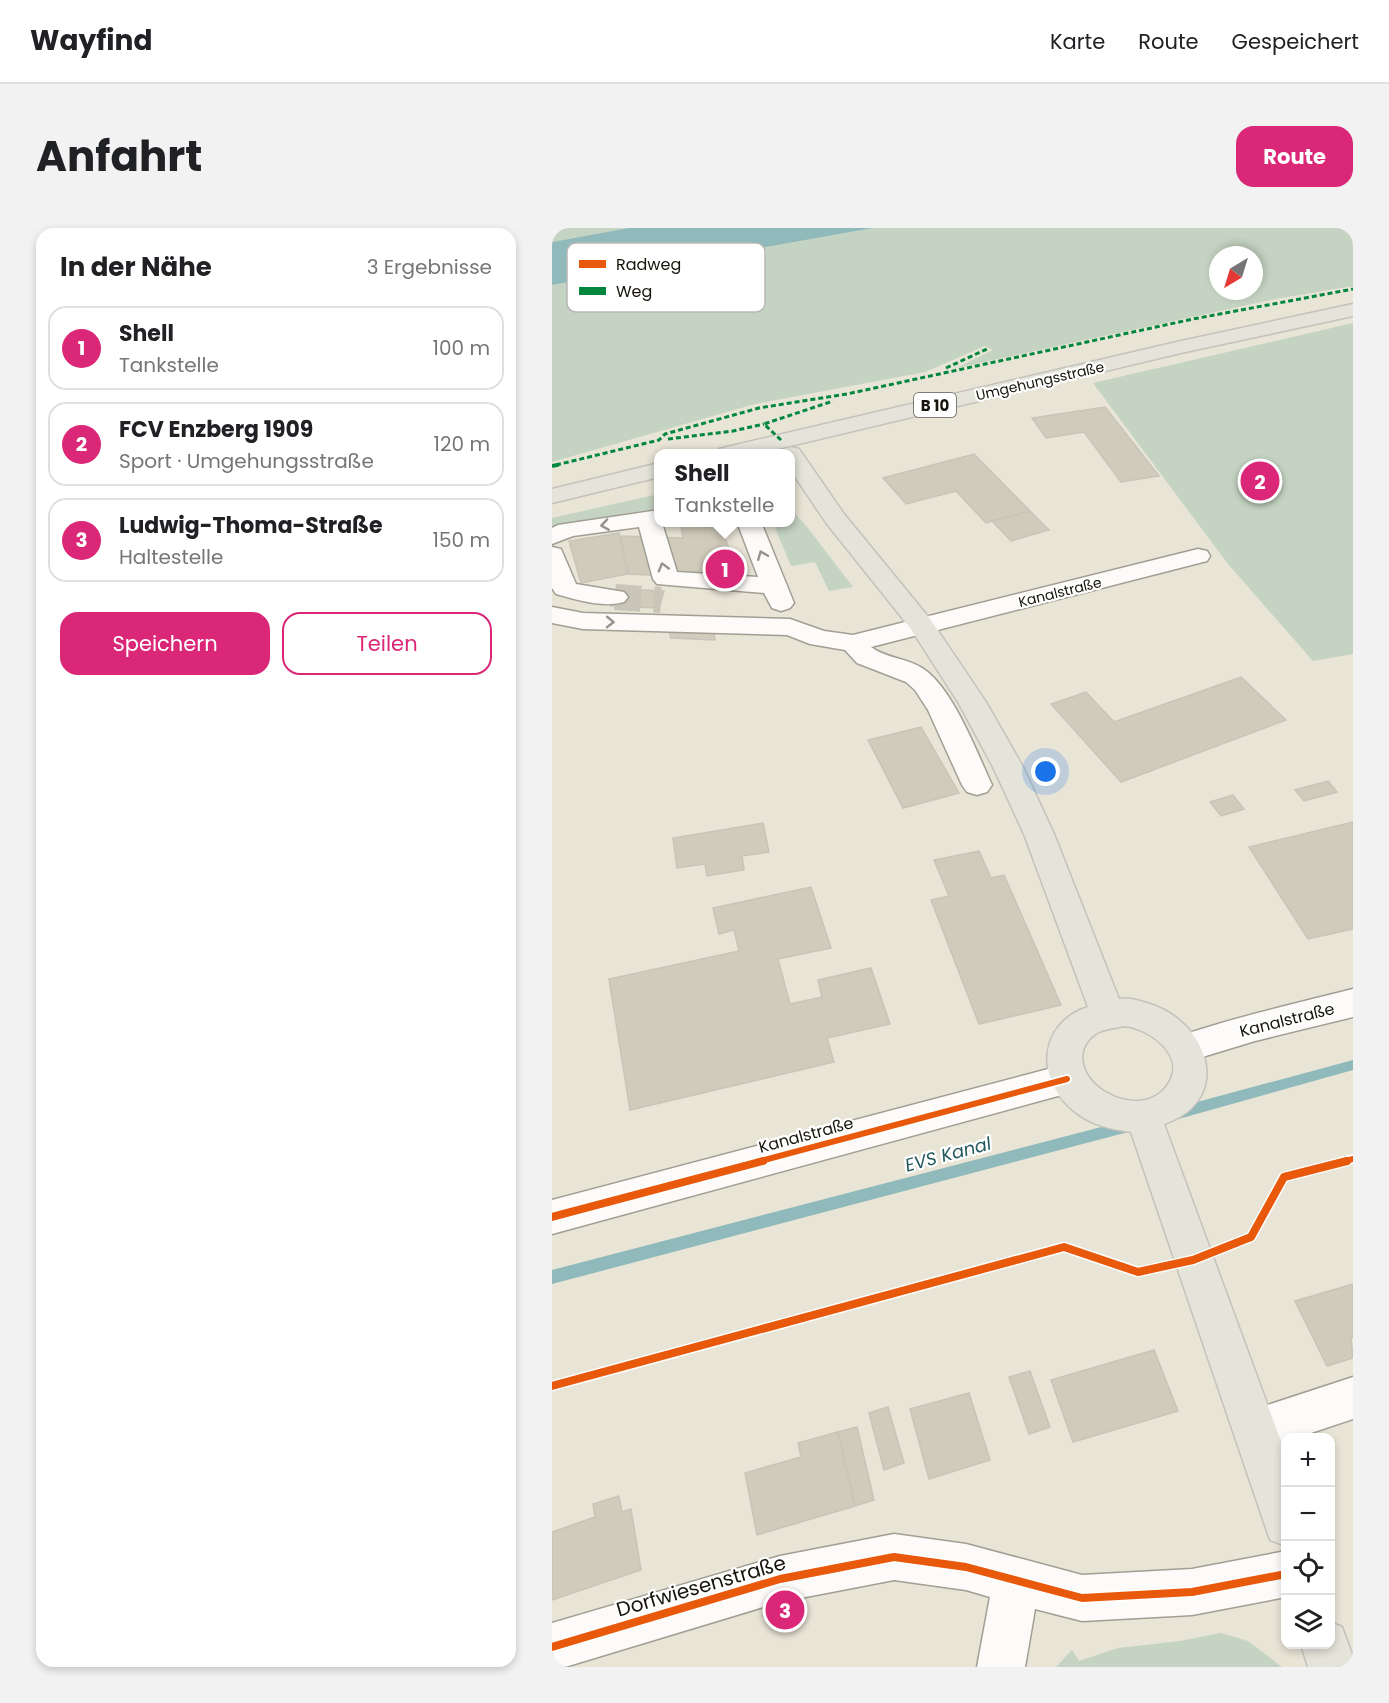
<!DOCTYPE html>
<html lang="de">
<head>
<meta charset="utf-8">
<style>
  :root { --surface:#fff; --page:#f2f2f2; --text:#202124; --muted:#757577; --line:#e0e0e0; --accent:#db2777 }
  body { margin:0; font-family:Poppins,sans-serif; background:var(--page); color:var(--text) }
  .controls { position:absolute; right:18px; bottom:18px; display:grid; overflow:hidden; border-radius:12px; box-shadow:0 3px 9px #0003 }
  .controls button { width:54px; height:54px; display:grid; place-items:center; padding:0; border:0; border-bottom:2px solid var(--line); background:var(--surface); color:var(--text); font:30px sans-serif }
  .compass { position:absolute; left:657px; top:18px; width:54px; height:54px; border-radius:50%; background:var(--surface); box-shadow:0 3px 9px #0003; rotate:218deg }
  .you { position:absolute; left:494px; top:544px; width:21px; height:21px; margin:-15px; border:4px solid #fff; border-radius:50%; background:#1a73e8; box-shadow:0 0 0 9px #1a73e833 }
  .badge { display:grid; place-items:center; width:39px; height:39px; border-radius:50%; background:var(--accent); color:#fff; font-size:20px; font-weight:700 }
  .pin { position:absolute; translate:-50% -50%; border:3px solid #fff; box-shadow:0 2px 6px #0006 }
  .popup { position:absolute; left:102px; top:221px; width:141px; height:78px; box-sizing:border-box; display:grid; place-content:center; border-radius:12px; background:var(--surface); filter:drop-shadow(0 2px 4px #0005); font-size:20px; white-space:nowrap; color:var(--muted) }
  .popup b { font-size:22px; color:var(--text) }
  .popup::after { content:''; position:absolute; left:50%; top:100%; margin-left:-12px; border:12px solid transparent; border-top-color:var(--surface) }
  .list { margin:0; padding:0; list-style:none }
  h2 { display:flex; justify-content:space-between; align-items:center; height:78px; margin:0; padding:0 24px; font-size:26px }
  h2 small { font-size:20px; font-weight:400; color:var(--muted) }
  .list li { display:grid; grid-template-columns:39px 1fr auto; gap:18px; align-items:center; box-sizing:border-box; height:84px; margin:0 12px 12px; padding:0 12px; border:2px solid var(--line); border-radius:18px }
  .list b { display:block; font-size:22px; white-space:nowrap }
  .list p { margin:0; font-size:20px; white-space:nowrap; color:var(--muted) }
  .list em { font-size:20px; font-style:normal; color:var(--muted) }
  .actions { display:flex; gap:12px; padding:18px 24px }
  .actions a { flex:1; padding:14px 0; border:2px solid var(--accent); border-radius:18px; text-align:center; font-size:21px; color:var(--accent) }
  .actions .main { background:var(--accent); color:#fff }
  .icon { flex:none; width:33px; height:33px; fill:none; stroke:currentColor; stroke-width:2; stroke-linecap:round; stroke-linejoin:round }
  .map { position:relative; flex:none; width:801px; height:1439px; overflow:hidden; border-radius:18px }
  header { display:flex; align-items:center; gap:36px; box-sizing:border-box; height:84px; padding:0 30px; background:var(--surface); border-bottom:2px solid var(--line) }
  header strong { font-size:28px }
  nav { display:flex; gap:33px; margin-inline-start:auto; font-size:21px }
  .intro { display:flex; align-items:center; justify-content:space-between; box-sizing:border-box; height:144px; padding:0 36px }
  h1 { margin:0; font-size:42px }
  .button { padding:15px 27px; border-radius:18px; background:var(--accent); color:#fff; font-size:21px; font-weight:700 }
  main { display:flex; gap:36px; padding:0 36px }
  aside { flex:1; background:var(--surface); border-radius:18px; box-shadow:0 3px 9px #0003 }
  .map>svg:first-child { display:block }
  .green { fill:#c5d4c2; fill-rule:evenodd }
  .water { fill:#8fb9ba }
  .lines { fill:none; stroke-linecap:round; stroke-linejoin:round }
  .stream { fill:#8fb9ba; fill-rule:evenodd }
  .building { fill:#d0cbbb; stroke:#c7c4b9; stroke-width:1.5 }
  .minor-tunnel { stroke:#c9c5b8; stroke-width:26; stroke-dasharray:26 13; stroke-linecap:butt }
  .minor-casing { stroke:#a19e93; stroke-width:3 }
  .major-casing { stroke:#c4c2bb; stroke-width:3 }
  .minor { fill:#fcfbf9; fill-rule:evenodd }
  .major { fill:#e4e4da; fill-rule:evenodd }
  .quiet-far1 { stroke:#00873e; stroke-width:3; stroke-dasharray:5 3; stroke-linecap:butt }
  .quiet { stroke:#00873e; stroke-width:4; stroke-dasharray:7 4; stroke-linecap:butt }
  .cycleway-far1-casing { stroke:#fff; stroke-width:10 }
  .cycleway-casing { stroke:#fff; stroke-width:11 }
  .cycleway-far1 { stroke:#e8590c; stroke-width:6 }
  .cycleway { stroke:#e8590c; stroke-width:8 }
  .oneway { stroke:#95938e }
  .labels { text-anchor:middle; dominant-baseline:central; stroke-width:4.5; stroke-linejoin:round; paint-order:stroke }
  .far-street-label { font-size:14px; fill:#17140b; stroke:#fff }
  .shield { fill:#fff; stroke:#5d5a54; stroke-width:1.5 }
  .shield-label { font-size:15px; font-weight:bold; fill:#17140b }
  .street-label { font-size:16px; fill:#17140b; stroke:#fff }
  .water-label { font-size:18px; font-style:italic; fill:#22575d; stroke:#fff }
  .near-street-label { font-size:20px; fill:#17140b; stroke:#fff }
  .key { fill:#fff; stroke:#b9b8b6; stroke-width:1.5 }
  .key-label { font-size:16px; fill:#17140b }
</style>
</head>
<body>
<header>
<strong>Wayfind</strong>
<nav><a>Karte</a><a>Route</a><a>Gespeichert</a></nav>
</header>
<div class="intro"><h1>Anfahrt</h1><a class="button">Route</a></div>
<main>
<aside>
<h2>In der Nähe<small>3 Ergebnisse</small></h2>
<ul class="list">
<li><span class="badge">1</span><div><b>Shell</b><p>Tankstelle</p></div><em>100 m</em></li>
<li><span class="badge">2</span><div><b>FCV Enzberg 1909</b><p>Sport · Umgehungsstraße</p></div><em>120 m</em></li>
<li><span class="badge">3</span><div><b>Ludwig-Thoma-Straße</b><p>Haltestelle</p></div><em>150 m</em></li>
</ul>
<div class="actions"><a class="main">Speichern</a><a>Teilen</a></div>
</aside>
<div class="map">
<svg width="801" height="1439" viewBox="0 0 801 1439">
  <rect width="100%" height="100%" fill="#e8e4d6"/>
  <path class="green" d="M 0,0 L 77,0 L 0,14 Z
    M 321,0 L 801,0 L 801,58 L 724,71 L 404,140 L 441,122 L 433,118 L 373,144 L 203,176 L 0,234 L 0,57 ZM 666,27 L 702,27 L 702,63 L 666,63 Z
    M 801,95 L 801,426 L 761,433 L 676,336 L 541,155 Z
    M 107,266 L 107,280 L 0,298 L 0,290 Z
    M 239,282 L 252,295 L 301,359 L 277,363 L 263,334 L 239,338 L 221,295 L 239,294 Z
    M 669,1405 L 696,1413 L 730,1439 L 504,1439 L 520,1422 L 527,1433 L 566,1420 L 628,1413 Z"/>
  <path class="water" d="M 77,0 L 321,0 L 0,57 L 0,14 Z"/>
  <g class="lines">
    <path class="stream" d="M 801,832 L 801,842 L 623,892 L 618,890 L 616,886 L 618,882 L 623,880 Z
      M 580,891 L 585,893 L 587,897 L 585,901 L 580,903 L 0,1056 L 0,1042 Z"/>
  </g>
  <path class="building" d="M 553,179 L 607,248 L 569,254 L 532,204 L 494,210 L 480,190 Z
    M 422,226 L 478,283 L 434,295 L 404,263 L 354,276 L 331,250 Z
    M 478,283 L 497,302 L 459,313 L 440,293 Z
    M 129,298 L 169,299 L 188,351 L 76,346 L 68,308 L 131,310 Z
    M 67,305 L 76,346 L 29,355 L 17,313 Z
    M 67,361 L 112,363 L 107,380 L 59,378 Z
    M 112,387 L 160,389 L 163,412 L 119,410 Z
    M 689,449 L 734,492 L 569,554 L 499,476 L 534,464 L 562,494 Z
    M 369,499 L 407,565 L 351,580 L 316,512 Z
    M 776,553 L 785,564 L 752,573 L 743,562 Z
    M 681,567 L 692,581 L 669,588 L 658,574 Z
    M 801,594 L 801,701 L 756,711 L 697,619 Z
    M 211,595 L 217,624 L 190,628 L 192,642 L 155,648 L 153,636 L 125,640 L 121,610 Z
    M 427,623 L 439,650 L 452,647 L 509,777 L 427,796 L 379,672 L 397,668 L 382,632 Z
    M 259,659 L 279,720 L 226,731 L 238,776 L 270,769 L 266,752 L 319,740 L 338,796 L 275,810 L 282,834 L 78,882 L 57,751 L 187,723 L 182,702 L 167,706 L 161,680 Z
    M 801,1056 L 801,1109 L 799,1110 L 801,1130 L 775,1138 L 743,1073 Z
    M 602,1122 L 626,1183 L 521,1214 L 499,1152 Z
    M 478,1143 L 498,1199 L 477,1206 L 457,1149 Z
    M 417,1165 L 438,1232 L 377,1251 L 358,1181 Z
    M 336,1179 L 352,1235 L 332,1242 L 317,1185 Z
    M 305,1199 L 322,1272 L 303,1278 L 286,1204 Z
    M 286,1204 L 303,1278 L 205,1307 L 193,1245 L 249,1229 L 246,1215 Z
    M 67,1268 L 70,1284 L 79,1281 L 89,1342 L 0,1372 L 0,1304 L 43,1289 L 41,1276 Z"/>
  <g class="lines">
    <path class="minor-tunnel" d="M 63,369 L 109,372"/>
    <defs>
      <path id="minor" d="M 107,282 L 107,294 L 114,294 L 110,295 L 125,344 L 206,349 L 185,294 L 209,294 L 242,375 L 238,380 L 229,383 L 220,380 L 212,365 L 105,356 L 101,351 L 87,299 L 21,308 L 0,316 L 0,300 L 6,297 Z
        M 0,319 L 9,321 L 24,356 L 72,364 L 76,369 L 72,374 C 50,380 26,372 4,366 L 0,360 Z
        M 646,321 L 655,323 L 658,328 L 655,333 L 319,419 C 335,431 357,430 373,442 C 402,463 425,525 440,557 L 435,564 L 425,567 L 415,564 L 410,557 L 376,482 L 363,462 L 354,454 L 305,435 L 293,422 L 258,416 L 235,407 L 31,401 L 0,395 L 0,379 L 31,385 L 238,391 L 272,403 L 301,407 Z
        M 801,761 L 801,789 L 703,813 L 634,834 L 622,830 L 616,820 L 622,810 C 680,790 741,776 801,761 Z
        M 515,836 L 528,840 L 533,851 L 528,862 L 0,1006 L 0,972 Z
        M 801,1149 L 801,1191 L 744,1210 L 734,1210 L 734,1213 L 703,1223 L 688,1216 L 681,1201 L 688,1186 Z
        M 342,1306 L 414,1316 L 530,1347 L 640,1341 L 734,1323 L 734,1369 L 640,1387 L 530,1393 L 483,1381 L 473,1439 L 425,1439 L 438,1369 L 414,1362 L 342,1352 L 228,1374 L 13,1439 L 0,1439 L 0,1395 L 228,1328 Z"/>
      <path id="major" d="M 801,76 L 801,88 L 629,125 L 205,226 L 164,226 L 167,221 L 175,219 L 629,113 Z
        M 239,219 L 247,221 L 292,286 L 378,391 L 434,474 L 471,539 L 502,606 L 567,771 C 577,769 588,773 598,776 C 657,795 682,872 612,896 L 734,1227 L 734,1318 L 718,1312 L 579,904 C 558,901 539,897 522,883 C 483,852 486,795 536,779 L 472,606 L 441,539 L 406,474 L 359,401 L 275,296 L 239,243 L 239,226 L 228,226 L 231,221 ZM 572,798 C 595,800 633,825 618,853 C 601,885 557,874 539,852 C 526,836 527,816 545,805 C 552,801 564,800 572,798 Z
        M 107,235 L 107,249 L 0,275 L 0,261 Z
        M 778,1394 L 790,1399 L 801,1429 L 801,1439 L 756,1439 L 749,1416 L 778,1416 Z"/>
    </defs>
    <use href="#minor" class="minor-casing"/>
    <use href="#major" class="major-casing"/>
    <use href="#minor" class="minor"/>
    <use href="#major" class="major"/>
    <path class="quiet-far1" d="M 394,140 L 437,120
      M 116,211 L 181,203 L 212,196
      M 229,212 L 212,196 L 281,173
      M 4,237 L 107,212 L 113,206 L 207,180 L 295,166 L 641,91 L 801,61"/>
    <path class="quiet" d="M 0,238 L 10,236"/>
    <defs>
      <path id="cycleway-far1" d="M 205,934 L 515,851
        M 789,934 L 801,931"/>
      <path id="cycleway" d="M 0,989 L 211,933
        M 0,1158 L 512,1019 L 586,1044 L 641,1032 L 699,1009 L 732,949 L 795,933
        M 0,1419 L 228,1351 L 342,1329 L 414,1339 L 530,1370 L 640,1364 L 734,1346"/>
    </defs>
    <use href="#cycleway-far1" class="cycleway-far1-casing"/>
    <use href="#cycleway" class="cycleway-casing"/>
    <use href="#cycleway-far1" class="cycleway-far1"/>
    <use href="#cycleway" class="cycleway"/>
  </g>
  <defs><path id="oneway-chevron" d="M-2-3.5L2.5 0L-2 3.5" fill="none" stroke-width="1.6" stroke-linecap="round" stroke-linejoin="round" transform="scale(1.5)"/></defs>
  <g class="oneway">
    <use href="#oneway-chevron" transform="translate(53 297) rotate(171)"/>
    <use href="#oneway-chevron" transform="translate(210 327) rotate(-112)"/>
    <use href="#oneway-chevron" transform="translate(111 339) rotate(-106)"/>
    <use href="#oneway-chevron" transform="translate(58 394) rotate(1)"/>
  </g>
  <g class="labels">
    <g class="far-street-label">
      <text transform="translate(488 153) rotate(-13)">Umgehungsstraße</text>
      <text transform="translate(508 364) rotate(-14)">Kanalstraße</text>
    </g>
    <rect class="shield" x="362" y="165" width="42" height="24" rx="4.5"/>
    <g class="shield-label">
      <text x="383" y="177">B 10</text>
    </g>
    <g class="street-label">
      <text transform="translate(735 792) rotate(-14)">Kanalstraße</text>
      <text transform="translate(254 907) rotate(-15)">Kanalstraße</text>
    </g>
    <g class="water-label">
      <text transform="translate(396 926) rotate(-15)">EVS Kanal</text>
    </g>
    <g class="near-street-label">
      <text transform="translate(149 1358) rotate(-16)">Dorfwiesenstraße</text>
    </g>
  </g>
  <rect x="15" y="15" width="198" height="69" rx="9" class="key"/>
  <rect x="27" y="32" width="27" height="8" fill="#e8590c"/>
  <rect x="27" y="59" width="27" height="8" fill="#00873e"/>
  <g class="key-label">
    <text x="64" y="42">Radweg</text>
    <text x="64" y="69">Weg</text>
  </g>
</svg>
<div class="controls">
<button>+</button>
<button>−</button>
<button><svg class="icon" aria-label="locate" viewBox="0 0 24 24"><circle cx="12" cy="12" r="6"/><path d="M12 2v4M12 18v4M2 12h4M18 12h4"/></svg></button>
<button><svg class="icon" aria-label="layers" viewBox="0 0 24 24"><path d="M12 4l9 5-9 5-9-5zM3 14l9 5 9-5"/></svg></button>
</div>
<svg class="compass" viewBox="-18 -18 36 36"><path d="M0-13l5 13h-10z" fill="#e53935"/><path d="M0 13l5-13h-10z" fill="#757577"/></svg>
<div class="you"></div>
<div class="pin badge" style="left:173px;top:341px">1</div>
<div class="popup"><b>Shell</b>Tankstelle</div>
<div class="pin badge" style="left:708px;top:253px">2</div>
<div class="pin badge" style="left:233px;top:1382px">3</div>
</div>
</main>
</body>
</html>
